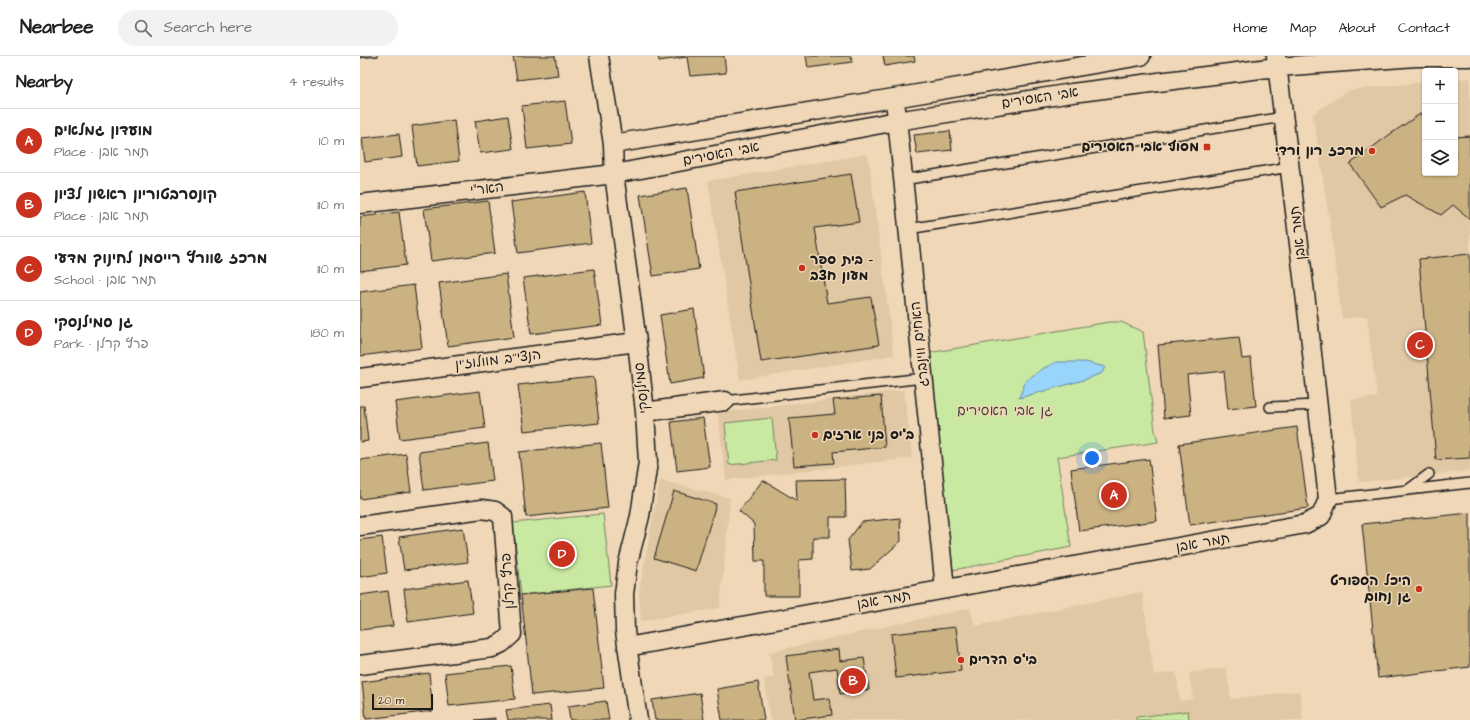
<!DOCTYPE html>
<html lang="en">
<head>
<meta charset="utf-8">
<style>
  :root { --surface:#fff; --page:#f2f2f2; --text:#222; --muted:#767676; --line:#e0e0e0; --accent:#c8321e }
  body { margin:0; font-family:"Architects Daughter","Playpen Sans Hebrew",sans-serif; background:var(--page); color:var(--text) }
  .controls { position:absolute; right:12px; top:12px; display:grid; overflow:hidden; border-radius:4px; box-shadow:0 1px 3px #0004 }
  .controls button { width:36px; height:36px; display:grid; place-items:center; padding:0; border:0; border-bottom:1px solid var(--line); background:var(--surface); color:var(--text); font:20px sans-serif }
  .scale { position:absolute; left:12px; bottom:10px; width:61px; box-sizing:border-box; padding-left:4px; border:2px solid #1c1c1c; border-top:0; font-size:11px; line-height:14px; white-space:nowrap; color:#1c1c1c; -webkit-text-stroke:3px #efd7b7; paint-order:stroke }
  .you { position:absolute; left:732px; top:402px; width:14px; height:14px; margin:-10px; border:3px solid #fff; border-radius:50%; background:#1a73e8; box-shadow:0 0 0 6px #1a73e833 }
  .badge { display:grid; place-items:center; width:26px; height:26px; border-radius:50%; background:var(--accent); color:#fff; font-size:13px; font-weight:700 }
  .pin { position:absolute; translate:-50% -50%; border:2px solid #fff; box-shadow:0 1px 4px #0006 }
  .list { margin:0; padding:0; list-style:none }
  h2 { display:flex; justify-content:space-between; align-items:center; height:52px; margin:0; padding:0 16px; font-size:17px }
  h2 small { font-size:13px; font-weight:400; color:var(--muted) }
  .list li { display:grid; grid-template-columns:26px 1fr auto; gap:12px; align-items:center; box-sizing:border-box; height:64px; padding:0 16px; border-top:1px solid var(--line) }
  .list b { display:block; font-size:15px; white-space:nowrap }
  .list p { margin:0; font-size:13px; white-space:nowrap; color:var(--muted) }
  .list em { font-size:13px; font-style:normal; color:var(--muted) }
  .icon { flex:none; width:22px; height:22px; fill:none; stroke:currentColor; stroke-width:2; stroke-linecap:round; stroke-linejoin:round }
  .map { position:relative; flex:none; width:1110px; height:664px; overflow:hidden }
  header { display:flex; align-items:center; gap:24px; box-sizing:border-box; height:56px; padding:0 20px; background:var(--surface); border-bottom:1px solid var(--line) }
  header strong { font-size:19px }
  nav { display:flex; gap:22px; margin-inline-start:auto; font-size:14px }
  .search { width:280px; height:36px; background:var(--page); display:flex; align-items:center; gap:10px; box-sizing:border-box; padding:0 14px; border-radius:22px; color:var(--muted); font-size:15px }
  main { display:flex }
  aside { flex:1; background:var(--surface) }
  .map>svg:first-child { display:block }
  .built { fill:#e0c8a4 }
  .green { fill:#c9e9a2; stroke:#72825f }
  .water { fill:#99d4fa; stroke:#678aa1 }
  .building { fill:#cbb282; stroke:#1c1c1c }
  .lines { fill:none; stroke-linecap:round; stroke-linejoin:round }
  .lane-casing { stroke:#1c1c1c; stroke-width:12 }
  .street-casing { stroke:#1c1c1c; stroke-width:21 }
  .lane { stroke:#efd7b7; stroke-width:9 }
  .street { stroke:#efd7b7; stroke-width:18 }
  .poi-dot { fill:#c8321e; stroke:#efd7b7; stroke-width:1.5 }
  .labels { text-anchor:middle; dominant-baseline:central; stroke-width:3; stroke-linejoin:round; paint-order:stroke }
  .street-label { font-size:14px; fill:#1c1c1c; stroke:#efd7b7 }
  .poi-label { font-size:14px; font-weight:bold; fill:#1c1c1c; stroke:#efd7b7; text-anchor:end }
  .park-label { font-size:14px; fill:#3f4537; stroke:#efd7b7 }
</style>
</head>
<body>
<header>
<strong>Nearbee</strong>
<div class="search"><svg class="icon" aria-label="search" viewBox="0 0 24 24"><circle cx="10" cy="10" r="6"/><path d="M15 15l6 6"/></svg>Search here</div>
<nav><a>Home</a><a>Map</a><a>About</a><a>Contact</a></nav>
</header>
<main>
<aside>
<h2>Nearby<small>4 results</small></h2>
<ul class="list">
<li><span class="badge">A</span><div><b>מועדון גמלאים</b><p>Place · תמר אבן</p></div><em>10 m</em></li>
<li><span class="badge">B</span><div><b>קונסרבטוריון ראשון לציון</b><p>Place · תמר אבן</p></div><em>110 m</em></li>
<li><span class="badge">C</span><div><b>מרכז שוורץ רייסמן לחינוך מדעי</b><p>School · תמר אבן</p></div><em>110 m</em></li>
<li><span class="badge">D</span><div><b>גן סמילנסקי</b><p>Park · פרץ קרלן</p></div><em>180 m</em></li>
</ul>
</aside>
<div class="map">
<svg width="1110" height="664" viewBox="0 0 1110 664">
  <rect width="100%" height="100%" fill="#efd7b7"/>
  <filter id="ink" filterUnits="userSpaceOnUse"><feTurbulence type="fractalNoise" baseFrequency=".025" numOctaves="2"/><feDisplacementMap in="SourceGraphic" scale="8" xChannelSelector="R" yChannelSelector="G"/><feConvolveMatrix kernelMatrix="1 2 1 2 8 2 1 2 1" color-interpolation-filters="sRGB"/></filter>
  <g filter="url(#ink)">
    <path class="built" d="M 1110,22 L 1110,415 L 999,426 L 991,344 L 1017,341 L 1007,260 L 982,263 L 972,181 L 953,58 L 989,34 L 1065,26 L 1065,117 L 1095,117 L 1095,23 Z
      M 508,98 L 534,299 L 380,324 L 348,125 Z
      M 544,334 L 552,402 L 366,424 L 358,357 Z
      M 300,424 L 370,442 L 360,552 L 281,565 L 279,536 Z
      M 782,536 L 794,619 L 816,616 L 820,645 L 833,643 L 829,617 L 866,612 L 871,643 L 939,635 L 943,664 L 410,664 L 404,623 L 414,622 L 409,596 L 610,552 L 615,570 Z"/>
    <path class="green" d="M 749,266 L 761,266 L 783,276 L 795,375 L 798,386 L 697,401 L 711,491 L 593,514 L 569,297 Z
      M 412,362 L 416,404 L 369,409 L 365,367 Z
      M 243,458 L 251,529 L 161,539 L 153,467 Z
      M 828,655 L 829,664 L 776,664 L 776,661 Z"/>
    <path class="water" d="M 696,306 L 725,306 L 745,311 L 742,317 L 724,324 L 659,342 L 666,324 L 684,312 Z"/>
    <path class="building" d="M 0,0 L 18,0 L 0,2 Z
      M 153,0 L 195,0 L 198,19 L 157,24 Z
      M 298,0 L 364,0 L 366,17 L 330,20 L 327,1 L 299,5 Z
      M 446,0 L 491,0 L 492,6 L 448,12 Z
      M 523,0 L 554,0 L 555,5 L 525,10 Z
      M 205,45 L 211,88 L 167,93 L 162,50 Z
      M 1060,58 L 1065,62 L 1065,117 L 1095,117 L 1095,81 L 1110,80 L 1110,163 L 1093,149 L 1081,159 L 1045,139 L 1021,151 L 990,108 L 1029,79 Z
      M 148,60 L 153,93 L 120,97 L 115,65 Z
      M 94,64 L 99,105 L 57,110 L 52,70 Z
      M 590,75 L 592,94 L 557,98 L 554,79 Z
      M 39,78 L 42,101 L 5,106 L 2,82 Z
      M 491,118 L 499,166 L 455,172 L 467,247 L 511,241 L 519,289 L 401,306 L 375,136 Z
      M 327,132 L 339,213 L 293,220 L 280,139 Z
      M 225,136 L 231,187 L 158,197 L 151,146 Z
      M 128,145 L 135,197 L 71,205 L 64,153 Z
      M 39,156 L 46,209 L 0,215 L 0,161 Z
      M 1110,198 L 1110,402 L 1076,404 L 1059,203 Z
      M 234,213 L 242,269 L 171,278 L 163,222 Z
      M 146,218 L 154,281 L 88,290 L 79,227 Z
      M 54,229 L 62,292 L 0,300 L 0,236 Z
      M 334,253 L 344,322 L 310,328 L 300,259 Z
      M 879,281 L 882,303 L 891,302 L 896,350 L 868,353 L 864,315 L 827,319 L 831,359 L 804,362 L 798,289 Z
      M 234,321 L 239,367 L 164,375 L 158,329 Z
      M 120,335 L 125,372 L 40,383 L 35,346 Z
      M 521,340 L 525,391 L 473,396 L 474,407 L 434,410 L 429,362 L 475,358 L 473,344 Z
      M 0,350 L 4,350 L 8,385 L 0,386 Z
      M 343,362 L 350,411 L 317,415 L 311,366 Z
      M 937,371 L 948,452 L 830,469 L 819,388 Z
      M 128,387 L 133,425 L 64,434 L 59,396 Z
      M 241,387 L 248,452 L 166,461 L 159,396 Z
      M 46,398 L 51,436 L 0,443 L 0,404 Z
      M 789,403 L 797,465 L 719,475 L 711,413 Z
      M 485,423 L 486,461 L 470,461 L 470,481 L 453,481 L 453,503 L 439,504 L 439,540 L 404,540 L 404,505 L 395,505 L 394,468 L 379,455 L 403,424 L 437,445 L 436,424 Z
      M 314,435 L 356,448 L 336,515 L 294,502 Z
      M 1110,457 L 1110,611 L 1018,622 L 1002,468 Z
      M 540,462 L 541,485 L 510,513 L 492,515 L 488,484 L 502,466 Z
      M 103,472 L 108,506 L 44,514 L 39,481 Z
      M 22,481 L 27,517 L 0,521 L 0,484 Z
      M 108,524 L 113,557 L 48,566 L 44,533 Z
      M 233,532 L 244,632 L 172,639 L 161,539 Z
      M 28,535 L 33,570 L 0,574 L 0,539 Z
      M 596,571 L 601,615 L 536,622 L 531,578 Z
      M 479,593 L 480,605 L 504,602 L 509,634 L 480,638 L 477,612 L 449,616 L 453,644 L 470,642 L 472,659 L 435,664 L 426,600 Z
      M 151,610 L 155,643 L 89,650 L 85,617 Z
      M 69,617 L 73,655 L 6,663 L 2,626 Z
      M 398,626 L 404,664 L 362,664 L 357,633 Z
      M 340,637 L 344,664 L 295,664 L 292,644 Z
      M 246,645 L 249,664 L 210,664 L 208,650 Z
      M 190,649 L 192,664 L 148,664 L 146,654 Z
      M 135,662 L 135,664 L 115,664 Z"/>
    <g class="lines">
      <defs>
        <path id="lane" d="M 543,124 L 923,61
          M 548,173 L 930,111
          M 365,345 L 563,322
          M 910,351 L 957,349
          M 1049,433 L 1069,418
          M 968,443 L 1110,427"/>
        <path id="street" d="M 239,0 L 253,88 L 254,118 L 277,286 L 285,356 L 288,406 L 280,460 L 268,507 L 264,538 L 265,575 L 278,664
          M 536,53 L 585,533
          M 253,88 L 534,42 L 781,0
          M 0,148 L 254,118 L 537,65 L 712,37 L 917,11 L 1056,1 L 1110,1
          M 0,322 L 277,286
          M 285,356 L 365,345
          M 0,470 L 122,453 L 135,455 L 143,461 L 152,578 L 142,587 L 132,592 L 0,609
          M 267,591 L 945,468 L 961,460 L 968,443 L 949,270 L 916,0"/>
      </defs>
      <use href="#lane" class="lane-casing"/>
      <use href="#street" class="street-casing"/>
      <use href="#lane" class="lane"/>
      <use href="#street" class="street"/>
    </g>
  </g>
  <g class="poi-dot">
    <rect x="843" y="87" width="8" height="8" rx="2"/>
    <circle cx="1012" cy="95" r="4"/>
    <circle cx="442" cy="212" r="4"/>
    <circle cx="455" cy="379" r="4"/>
    <circle cx="1059" cy="533" r="4"/>
    <circle cx="601" cy="604" r="4"/>
  </g>
  <g class="labels">
    <g class="street-label">
      <text transform="translate(680 42) rotate(-9)">אבי האסירים</text>
      <text transform="translate(361 98) rotate(-11)">אבי האסירים</text>
      <text transform="translate(127 133) rotate(-7)">האר"י</text>
      <text transform="translate(938 177) rotate(-97)">תמר אבן</text>
      <text transform="translate(560 288) rotate(-96)">האחים ווינברג</text>
      <text transform="translate(138 304) rotate(-7)">הנצי''ב מוולוז'ין</text>
      <text transform="translate(282 332) rotate(-96)">סמילנסקי</text>
      <text transform="translate(843 487) rotate(-10)">תמר אבן</text>
      <text transform="translate(148 525) rotate(-94)">פרץ קרלן</text>
      <text transform="translate(524 544) rotate(-10)">תמר אבן</text>
    </g>
    <g class="poi-label">
      <text x="839" y="91">מסוף אבי האסירים</text>
      <text x="1004" y="95">מרכז רון ורדי</text>
      <text x="450" y="204" text-anchor="start">בית ספר -<tspan x="450" dy="16">מעון חצב</tspan></text>
      <text x="463" y="379" text-anchor="start">ב"יס בני ארזים</text>
      <text x="1051" y="525">היכל הספורט<tspan x="1051" dy="16">גן נחום</tspan></text>
      <text x="609" y="604" text-anchor="start">בי"ס הדרים</text>
    </g>
    <g class="park-label">
      <text x="645" y="355">גן אבי האסירים</text>
    </g>
  </g>
</svg>
<div class="controls">
<button>+</button>
<button>−</button>
<button><svg class="icon" aria-label="layers" viewBox="0 0 24 24"><path d="M12 4l9 5-9 5-9-5zM3 14l9 5 9-5"/></svg></button>
</div>
<div class="scale">20 m</div>
<div class="you"></div>
<div class="pin badge" style="left:754px;top:439px">A</div>
<div class="pin badge" style="left:493px;top:625px">B</div>
<div class="pin badge" style="left:1060px;top:289px">C</div>
<div class="pin badge" style="left:202px;top:498px">D</div>
</div>
</main>
</body>
</html>
